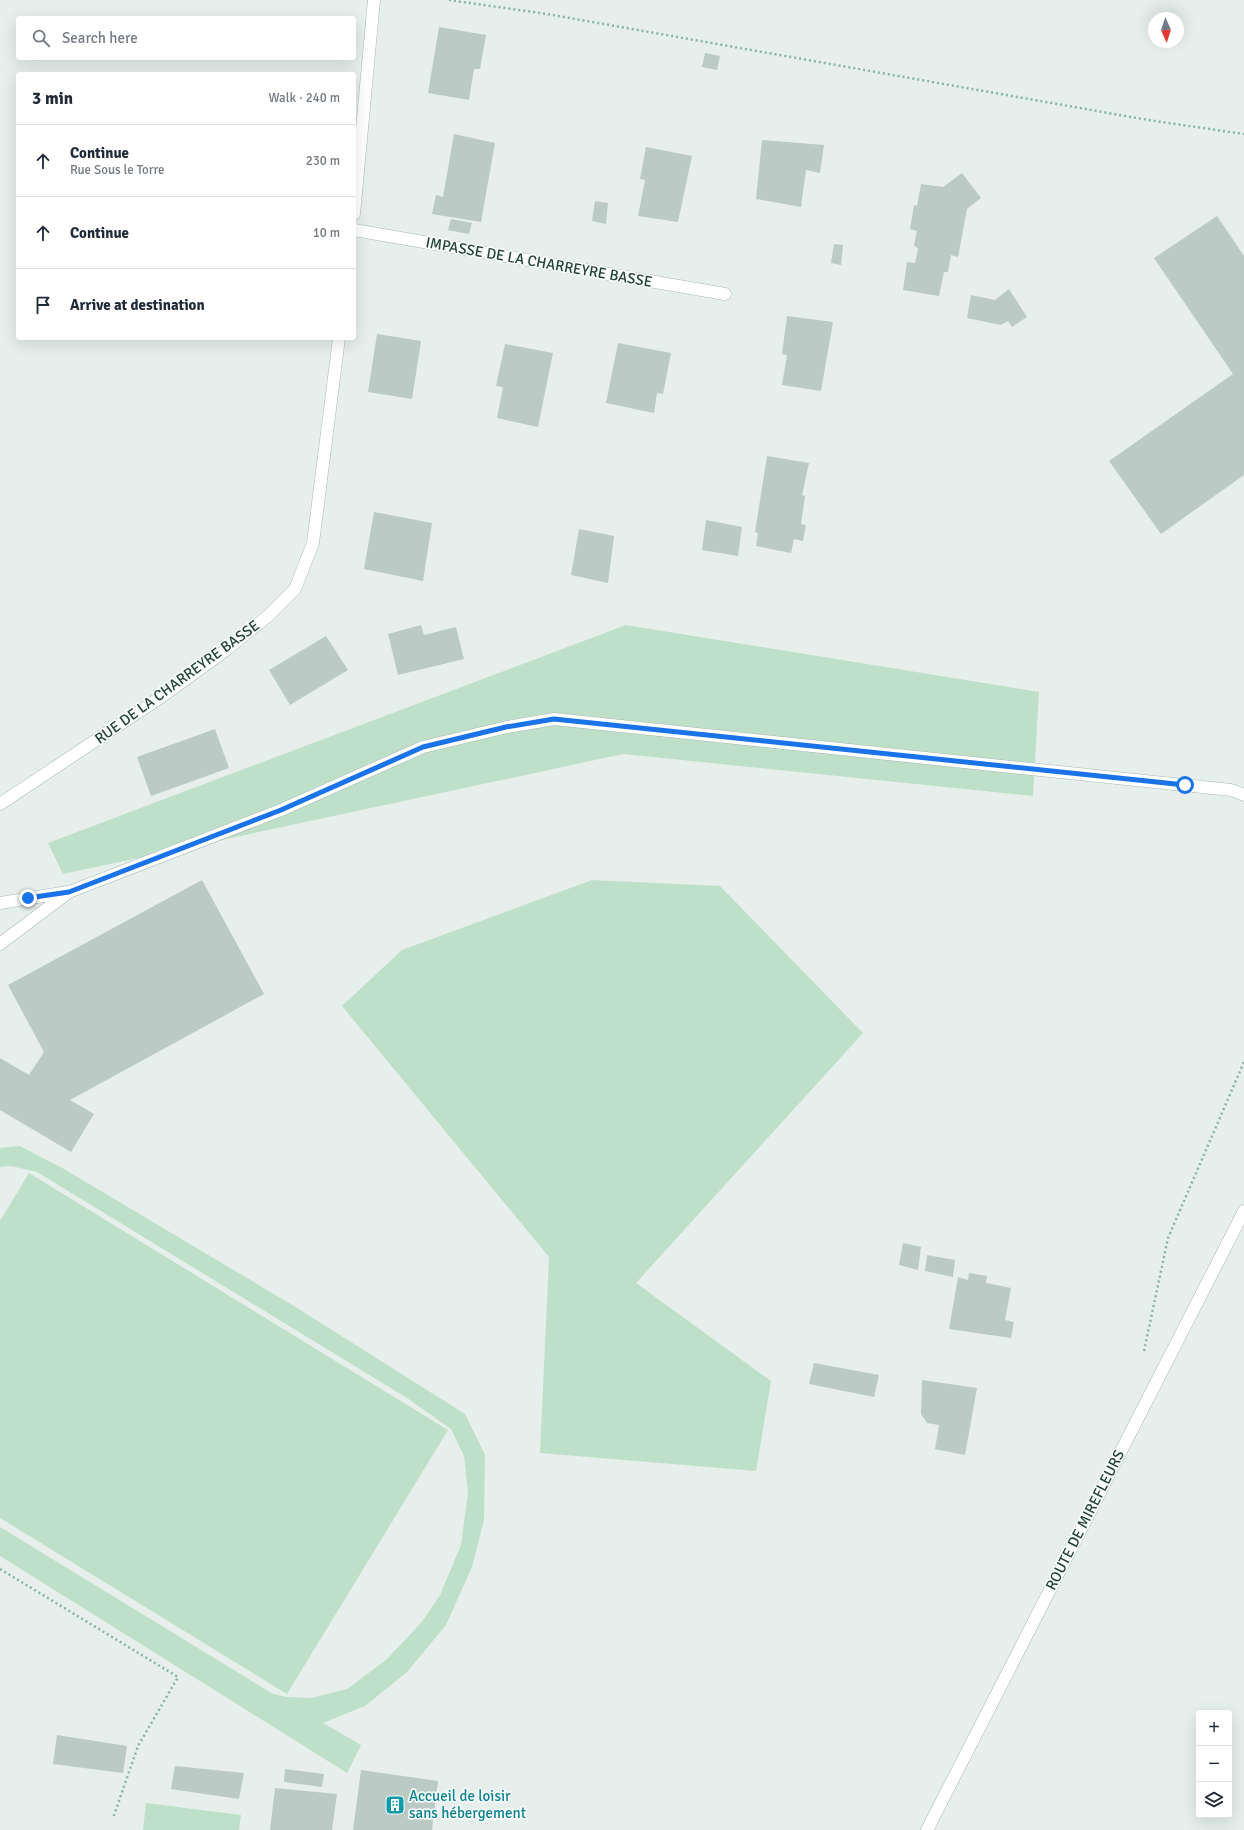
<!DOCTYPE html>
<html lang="en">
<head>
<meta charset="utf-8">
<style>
  :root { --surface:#fff; --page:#f6f6f7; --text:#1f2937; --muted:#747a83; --line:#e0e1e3 }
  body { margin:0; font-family:Signika,sans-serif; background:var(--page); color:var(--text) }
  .controls { position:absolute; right:12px; bottom:12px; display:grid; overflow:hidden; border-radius:4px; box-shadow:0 4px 16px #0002 }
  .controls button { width:36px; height:36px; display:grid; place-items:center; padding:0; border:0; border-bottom:1px solid var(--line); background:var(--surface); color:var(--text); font:20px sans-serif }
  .compass { position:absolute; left:1148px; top:12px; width:36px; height:36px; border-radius:50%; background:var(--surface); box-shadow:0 4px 16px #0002; rotate:177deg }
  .stop { position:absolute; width:12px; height:12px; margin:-9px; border:3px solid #1a73e8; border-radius:50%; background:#fff }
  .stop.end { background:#1a73e8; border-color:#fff; box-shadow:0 1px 4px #0008 }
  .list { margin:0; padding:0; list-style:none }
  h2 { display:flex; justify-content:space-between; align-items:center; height:52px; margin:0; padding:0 16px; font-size:17px }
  h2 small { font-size:13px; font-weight:400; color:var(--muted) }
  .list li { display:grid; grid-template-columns:26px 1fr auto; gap:12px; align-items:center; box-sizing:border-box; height:72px; padding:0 16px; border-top:1px solid var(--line) }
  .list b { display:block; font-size:15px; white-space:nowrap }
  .list p { margin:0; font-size:13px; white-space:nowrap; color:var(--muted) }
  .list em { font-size:13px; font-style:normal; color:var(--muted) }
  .icon { flex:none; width:22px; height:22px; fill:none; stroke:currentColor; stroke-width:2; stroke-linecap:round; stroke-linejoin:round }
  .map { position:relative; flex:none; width:1244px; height:1830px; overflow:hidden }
  .search { position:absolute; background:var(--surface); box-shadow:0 4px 16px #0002; left:16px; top:16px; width:340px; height:44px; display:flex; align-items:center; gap:10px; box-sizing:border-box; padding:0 14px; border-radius:4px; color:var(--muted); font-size:15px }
  .panel { position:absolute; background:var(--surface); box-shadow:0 4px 16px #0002; left:16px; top:72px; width:340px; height:268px; border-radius:4px }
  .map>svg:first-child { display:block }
  .green { fill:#bfe0c8 }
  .building { fill:#bbcac4 }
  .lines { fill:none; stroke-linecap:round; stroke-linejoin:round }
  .minor-casing { stroke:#a8b8b2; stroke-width:13 }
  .tertiary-casing { stroke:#a8b8b2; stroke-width:13 }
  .path { stroke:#86b3a5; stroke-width:2.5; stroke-dasharray:2 3; stroke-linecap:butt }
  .minor { stroke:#fff; stroke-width:12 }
  .tertiary { stroke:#fff; stroke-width:12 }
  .route { stroke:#1a73e8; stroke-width:5 }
  .labels { text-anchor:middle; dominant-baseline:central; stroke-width:3.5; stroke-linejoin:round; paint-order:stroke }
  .street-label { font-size:15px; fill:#24423a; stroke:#f7fbf9 }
  .culture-label { font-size:15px; fill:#0d838f; stroke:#f7fbf9; text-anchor:start }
</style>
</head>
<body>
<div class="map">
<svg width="1244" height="1830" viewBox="0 0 1244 1830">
  <rect width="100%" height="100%" fill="#e6efeb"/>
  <path class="green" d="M 626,625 L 1039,692 L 1033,796 L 623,754 L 63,874 L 48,843 Z
    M 592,880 L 720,886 L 863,1033 L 636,1283 L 771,1381 L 756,1471 L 540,1453 L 549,1257 L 342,1006 L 402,950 Z
    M 20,1146 L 64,1169 L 294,1306 L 465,1414 L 485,1455 L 484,1520 L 472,1567 L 446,1625 L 407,1672 L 365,1706 L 323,1723 L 361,1745 L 347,1773 L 0,1556 L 0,1527 L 273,1694 L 287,1697 L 312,1698 L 347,1689 L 386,1660 L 421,1623 L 440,1595 L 461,1545 L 468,1493 L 464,1456 L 451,1429 L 407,1398 L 37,1172 L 11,1166 L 0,1167 L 0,1148 Z
    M 29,1173 L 448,1430 L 287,1694 L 0,1518 L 0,1221 Z
    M 146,1803 L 241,1815 L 239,1830 L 143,1830 Z"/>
  <path class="building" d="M 439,27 L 486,35 L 480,69 L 474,69 L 469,100 L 428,93 Z
    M 705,53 L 720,56 L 717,70 L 702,67 Z
    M 454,134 L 495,143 L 481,222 L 432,214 L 436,195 L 443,197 Z
    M 762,140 L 824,145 L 820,173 L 806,170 L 801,207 L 756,199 Z
    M 646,147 L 692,156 L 678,222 L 638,216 L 645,180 L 640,179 Z
    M 962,173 L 981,198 L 967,209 L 958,257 L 951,255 L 948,272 L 944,272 L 939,296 L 903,290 L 907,262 L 915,263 L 918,249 L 914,245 L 917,231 L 910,229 L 914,205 L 917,206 L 921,184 L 943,187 Z
    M 595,201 L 608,203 L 606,224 L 592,221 Z
    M 1217,216 L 1244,256 L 1244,475 L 1161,534 L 1109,461 L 1233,374 L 1154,258 Z
    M 451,219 L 472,223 L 469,234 L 448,230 Z
    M 834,244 L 843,245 L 841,265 L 831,263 Z
    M 1009,289 L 1027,317 L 1012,327 L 1008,321 L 1001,325 L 967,318 L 971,295 L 995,300 Z
    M 787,316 L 833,322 L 821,391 L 782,385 L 787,355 L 782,354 Z
    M 377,334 L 421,341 L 412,399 L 368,392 Z
    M 618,343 L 671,353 L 663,394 L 657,393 L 654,413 L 606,403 Z
    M 505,344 L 553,353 L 538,427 L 497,418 L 503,387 L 496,386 Z
    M 767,456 L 809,463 L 802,495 L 805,496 L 801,524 L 806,525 L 803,541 L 794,539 L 791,553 L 756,546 L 758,533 L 755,532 Z
    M 374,512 L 432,523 L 423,581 L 364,569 Z
    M 706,520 L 742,527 L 738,556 L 702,550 Z
    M 579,529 L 614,536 L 608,583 L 571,575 Z
    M 421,625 L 424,635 L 456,627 L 464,659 L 398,675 L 388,634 Z
    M 326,636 L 348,670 L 290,705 L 269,670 Z
    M 215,729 L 229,768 L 151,796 L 137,757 Z
    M 202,880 L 264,994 L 70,1100 L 94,1114 L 71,1152 L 0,1110 L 0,1058 L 29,1075 L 44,1052 L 8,985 Z
    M 903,1243 L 921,1247 L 918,1270 L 899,1265 Z
    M 927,1255 L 955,1260 L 953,1277 L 925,1271 Z
    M 969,1273 L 987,1276 L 986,1283 L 1011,1288 L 1005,1320 L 1014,1322 L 1011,1338 L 949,1329 L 958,1277 L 968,1280 Z
    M 814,1363 L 879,1375 L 874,1397 L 809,1384 Z
    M 922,1380 L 977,1388 L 965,1455 L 935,1449 L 939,1425 L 927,1423 L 921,1414 Z
    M 57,1735 L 127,1746 L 123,1773 L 53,1764 Z
    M 175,1766 L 244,1773 L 239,1799 L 171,1789 Z
    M 285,1769 L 324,1774 L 322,1787 L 284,1782 Z
    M 361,1770 L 438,1781 L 432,1830 L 353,1830 Z
    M 275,1788 L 337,1794 L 332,1830 L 270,1830 Z"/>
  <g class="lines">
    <defs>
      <path id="minor" d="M 354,214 L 374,0
        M 354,230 L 725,294
        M 0,804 L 164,695 L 226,650 L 268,616 L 295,589 L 313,543 L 339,338
        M 0,903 L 68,892
        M 0,944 L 69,892 L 281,810 L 423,747 L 507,727 L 554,719 L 1231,790 L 1244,795"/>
      <path id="tertiary" d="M 927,1830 L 1244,1211"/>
    </defs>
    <use href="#minor" class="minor-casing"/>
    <use href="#tertiary" class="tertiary-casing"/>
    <path class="path" d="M 449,0 L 547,14 L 1148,120 L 1244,134
      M 1144,1351 L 1168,1238 L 1244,1062
      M 0,1569 L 178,1677 L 138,1746 L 113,1818"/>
    <use href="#minor" class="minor"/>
    <use href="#tertiary" class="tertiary"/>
  </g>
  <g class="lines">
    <path class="route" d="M 28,898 L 69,892 L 281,810 L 423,747 L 506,727 L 554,719 L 1185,785"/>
  </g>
  <defs>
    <symbol id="building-square" viewBox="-11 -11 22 22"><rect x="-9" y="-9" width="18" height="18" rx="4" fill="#0f9aa8" stroke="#f7fbf9"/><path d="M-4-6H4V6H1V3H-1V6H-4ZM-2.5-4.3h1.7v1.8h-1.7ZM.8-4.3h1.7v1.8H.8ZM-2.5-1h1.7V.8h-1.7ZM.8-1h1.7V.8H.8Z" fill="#fff"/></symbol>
  </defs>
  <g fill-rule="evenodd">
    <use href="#building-square" x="384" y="1794" width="22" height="22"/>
  </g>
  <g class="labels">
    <g class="street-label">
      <text transform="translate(539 262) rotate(10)">IMPASSE DE LA CHARREYRE BASSE</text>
      <text transform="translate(177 682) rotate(-36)">RUE DE LA CHARREYRE BASSE</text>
      <text transform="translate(1085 1520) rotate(-63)">ROUTE DE MIREFLEURS</text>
    </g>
    <g class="culture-label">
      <text x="409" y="1796">Accueil de loisir<tspan x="409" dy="17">sans hébergement</tspan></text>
    </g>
  </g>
</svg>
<div class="controls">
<button>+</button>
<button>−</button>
<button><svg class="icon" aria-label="layers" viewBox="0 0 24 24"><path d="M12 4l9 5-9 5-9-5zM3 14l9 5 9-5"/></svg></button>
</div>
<svg class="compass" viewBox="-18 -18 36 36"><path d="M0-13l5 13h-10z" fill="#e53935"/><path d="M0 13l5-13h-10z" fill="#747a83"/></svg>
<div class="stop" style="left:1185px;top:785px"></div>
<div class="stop end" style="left:28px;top:898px"></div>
<div class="search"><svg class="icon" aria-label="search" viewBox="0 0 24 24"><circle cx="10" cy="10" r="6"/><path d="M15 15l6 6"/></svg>Search here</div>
<section class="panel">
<h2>3 min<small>Walk · 240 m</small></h2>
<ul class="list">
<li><svg class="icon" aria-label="ahead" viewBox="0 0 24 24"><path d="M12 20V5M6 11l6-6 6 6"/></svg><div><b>Continue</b><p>Rue Sous le Torre</p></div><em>230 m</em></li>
<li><svg class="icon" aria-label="ahead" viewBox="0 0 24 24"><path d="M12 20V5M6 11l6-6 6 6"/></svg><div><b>Continue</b></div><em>10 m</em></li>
<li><svg class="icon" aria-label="arrive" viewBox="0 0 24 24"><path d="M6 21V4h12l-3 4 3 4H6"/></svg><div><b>Arrive at destination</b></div></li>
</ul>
</section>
</div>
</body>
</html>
